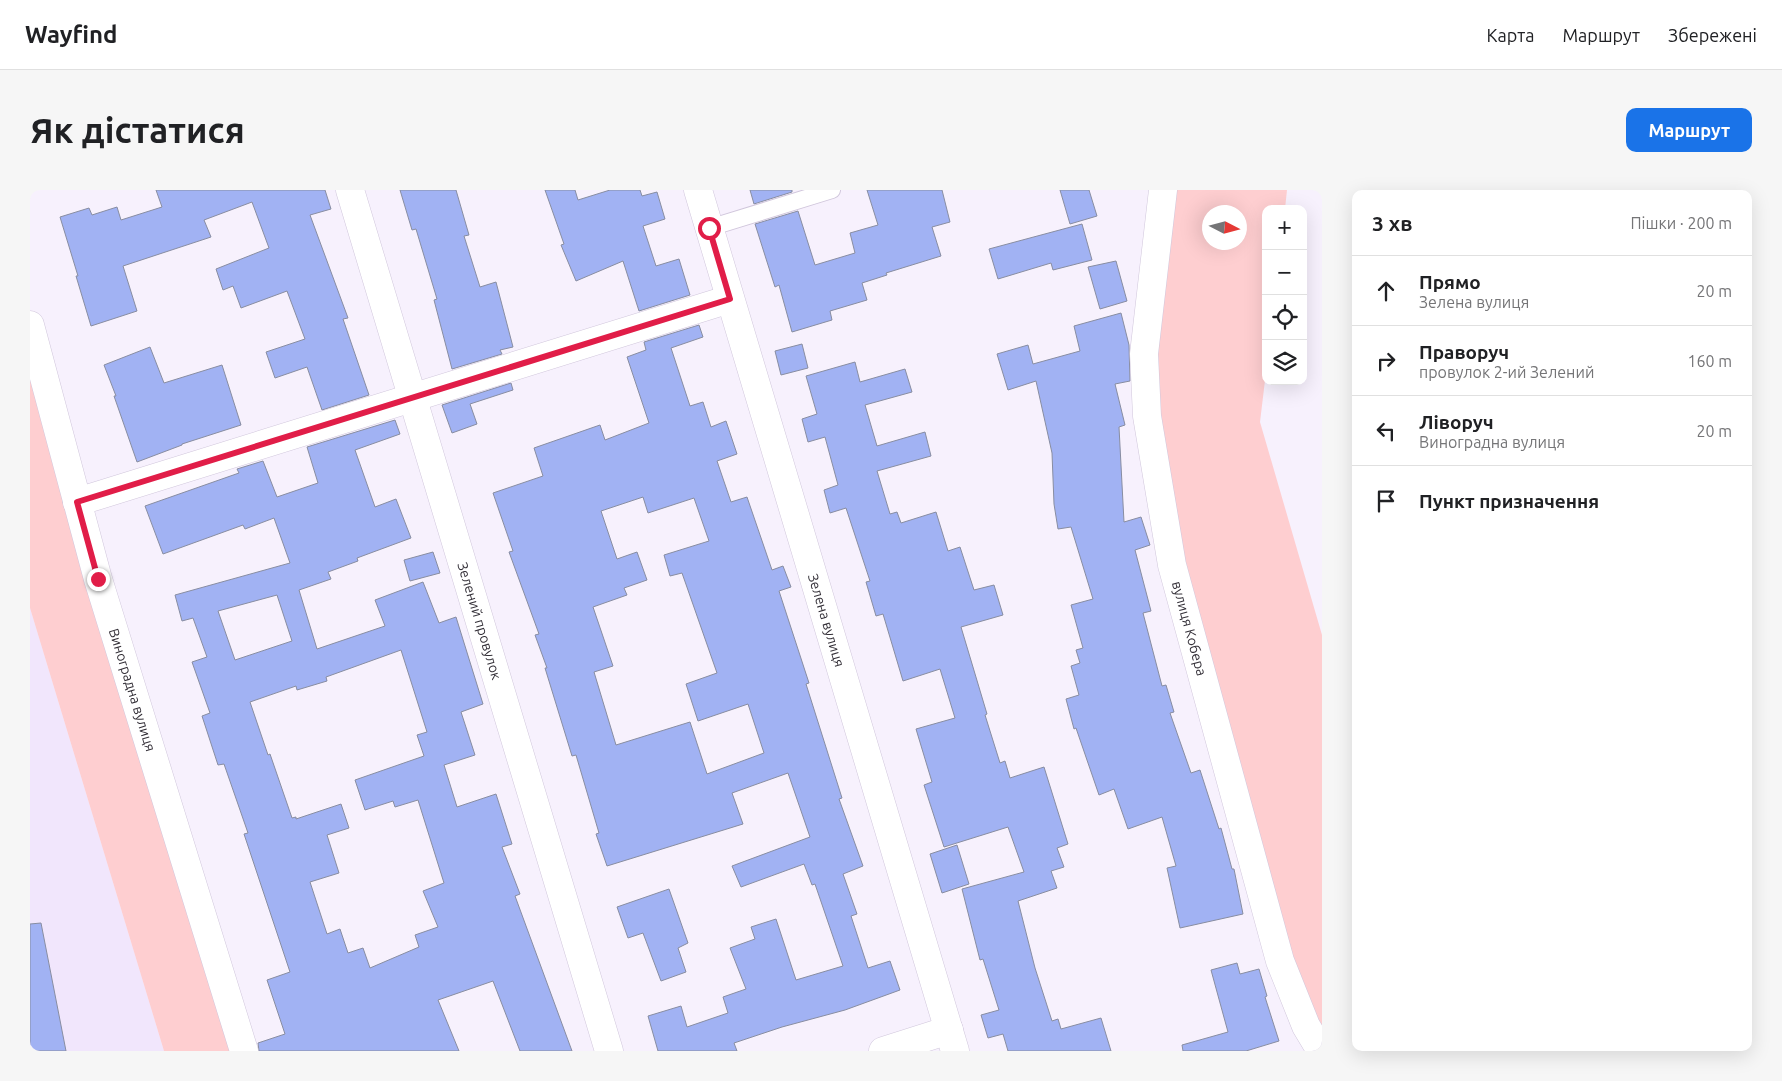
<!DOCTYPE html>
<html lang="uk">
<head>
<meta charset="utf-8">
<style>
  :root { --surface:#fff; --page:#f6f6f6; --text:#202124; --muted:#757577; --line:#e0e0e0; --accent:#1a73e8 }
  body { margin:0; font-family:Ubuntu,sans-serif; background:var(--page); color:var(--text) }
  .controls { position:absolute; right:15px; top:15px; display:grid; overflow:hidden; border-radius:10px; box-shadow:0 5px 20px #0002 }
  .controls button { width:45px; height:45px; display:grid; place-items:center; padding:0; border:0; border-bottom:1px solid var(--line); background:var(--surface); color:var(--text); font:25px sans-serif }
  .compass { position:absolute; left:1172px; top:15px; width:45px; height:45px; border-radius:50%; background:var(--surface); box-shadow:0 5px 20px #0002; rotate:96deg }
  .stop { position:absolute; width:15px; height:15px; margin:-11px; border:4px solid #e11d48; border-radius:50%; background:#fff }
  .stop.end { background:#e11d48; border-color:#fff; box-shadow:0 1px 5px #0008 }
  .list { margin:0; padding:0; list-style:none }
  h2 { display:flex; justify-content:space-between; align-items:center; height:65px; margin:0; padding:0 20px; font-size:21px }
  h2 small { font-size:16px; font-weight:400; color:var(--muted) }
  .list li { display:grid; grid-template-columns:32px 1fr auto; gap:15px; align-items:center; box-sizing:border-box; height:70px; padding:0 20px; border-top:1px solid var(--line) }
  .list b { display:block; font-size:19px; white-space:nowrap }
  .list p { margin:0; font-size:16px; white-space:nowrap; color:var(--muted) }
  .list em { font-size:16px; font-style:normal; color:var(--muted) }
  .icon { flex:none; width:28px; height:28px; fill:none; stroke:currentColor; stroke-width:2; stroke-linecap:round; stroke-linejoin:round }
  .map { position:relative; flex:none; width:1292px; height:861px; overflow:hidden; border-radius:10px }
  header { display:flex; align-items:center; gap:30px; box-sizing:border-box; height:70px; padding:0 25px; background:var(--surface); border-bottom:1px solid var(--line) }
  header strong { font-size:24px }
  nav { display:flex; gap:28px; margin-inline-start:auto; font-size:18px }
  .intro { display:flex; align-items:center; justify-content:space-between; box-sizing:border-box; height:120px; padding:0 30px }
  h1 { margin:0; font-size:35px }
  .button { padding:12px 22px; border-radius:10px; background:var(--accent); color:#fff; font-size:18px; font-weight:700 }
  main { display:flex; gap:30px; padding:0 30px }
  aside { flex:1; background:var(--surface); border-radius:10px; box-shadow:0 5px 20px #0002 }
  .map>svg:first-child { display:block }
  .built { fill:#f1e6fc }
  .green { fill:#feced0; fill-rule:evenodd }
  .building { fill:#a1b2f3; stroke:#888da1; fill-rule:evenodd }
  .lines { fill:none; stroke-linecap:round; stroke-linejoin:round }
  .lane-casing { stroke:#d1c7dc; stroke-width:18 }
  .street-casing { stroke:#d1c7dc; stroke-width:29 }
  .lane { stroke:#fff; stroke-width:16 }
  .street { stroke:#fff; stroke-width:28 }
  .route { stroke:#e11d48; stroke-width:6 }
  .labels { text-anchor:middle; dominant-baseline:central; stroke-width:4; stroke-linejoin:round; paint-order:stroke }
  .street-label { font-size:14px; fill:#343038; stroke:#fff }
</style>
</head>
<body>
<header>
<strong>Wayfind</strong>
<nav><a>Карта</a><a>Маршрут</a><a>Збережені</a></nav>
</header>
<div class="intro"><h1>Як дістатися</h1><a class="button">Маршрут</a></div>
<main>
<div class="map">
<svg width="1292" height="861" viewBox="0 0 1292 861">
  <rect width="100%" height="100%" fill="#f7f1fd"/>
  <path class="built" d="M 0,418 L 134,861 L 0,861 Z"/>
  <path class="green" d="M 1144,0 L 1257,0 L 1255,19 L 1236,19 L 1236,182 L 1230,232 L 1292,445 L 1292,847 L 1258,767 L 1151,369 L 1122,165 ZM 1180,22 L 1210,22 L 1210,52 L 1180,52 Z
    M 0,174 L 203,861 L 134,861 L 0,418 Z"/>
  <path class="building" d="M 126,0 L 295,0 L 301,19 L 280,25 L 318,128 L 313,129 L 339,205 L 292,220 L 277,177 L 245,188 L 236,162 L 275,149 L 257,101 L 211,118 L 203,96 L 193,100 L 186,79 L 239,58 L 222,12 L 174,30 L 181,47 L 93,76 L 107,121 L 61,136 L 46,86 L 48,86 L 30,27 L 59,18 L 62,25 L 87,17 L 91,30 L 132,17 Z
    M 370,0 L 426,0 L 439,45 L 434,46 L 450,97 L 466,92 L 483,157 L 470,160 L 472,164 L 422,179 L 404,110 L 407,109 L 386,39 L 382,40 Z
    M 515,0 L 545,0 L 548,10 L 580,0 L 610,0 L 612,6 L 627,2 L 635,29 L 613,36 L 626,76 L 649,69 L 660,105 L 609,121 L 593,71 L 546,91 L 531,55 L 534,54 Z
    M 720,0 L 762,0 L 762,2 L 724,14 Z
    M 837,0 L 912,0 L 920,32 L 902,37 L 911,66 L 856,83 L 857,85 L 832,93 L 837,110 L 800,121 L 802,130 L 762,142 L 749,95 L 745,97 L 725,34 L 768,21 L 785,75 L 825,63 L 820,43 L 848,35 Z
    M 1030,0 L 1059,0 L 1067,26 L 1040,34 Z
    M 1052,34 L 1062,70 L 1023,80 L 1021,73 L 968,89 L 959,59 Z
    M 1086,71 L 1097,111 L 1070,119 L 1058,77 Z
    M 1091,123 L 1099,155 L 1100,191 L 1085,194 L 1095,235 L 1089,237 L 1094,332 L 1111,327 L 1120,355 L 1105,360 L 1121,421 L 1113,423 L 1132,496 L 1136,495 L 1144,522 L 1140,523 L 1161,583 L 1170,580 L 1189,639 L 1191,638 L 1202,679 L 1204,679 L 1213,724 L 1150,738 L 1137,678 L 1146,676 L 1132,627 L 1098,639 L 1084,599 L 1069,605 L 1046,538 L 1044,539 L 1036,509 L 1049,505 L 1041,476 L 1050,473 L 1046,460 L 1053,458 L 1041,415 L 1063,409 L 1041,337 L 1028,339 L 1024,314 L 1022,263 L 1006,191 L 978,200 L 967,164 L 998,155 L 1003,174 L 1050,161 L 1044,136 Z
    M 669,135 L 673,147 L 641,158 L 660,216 L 673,212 L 681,237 L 696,231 L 707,264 L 687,271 L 701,312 L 717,307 L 742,380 L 753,376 L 761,397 L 749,401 L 779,493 L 776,494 L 812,608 L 809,609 L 833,676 L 813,684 L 827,724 L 821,726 L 838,778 L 860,771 L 870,800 L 815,820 L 752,837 L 704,853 L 707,861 L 628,861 L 618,826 L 651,816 L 657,837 L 698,823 L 693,807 L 716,799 L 700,758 L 725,749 L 721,737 L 746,729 L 766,790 L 813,776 L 785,694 L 782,695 L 774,674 L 711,697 L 702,676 L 780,647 L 758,583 L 702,603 L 713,634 L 577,676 L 566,644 L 569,643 L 546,565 L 542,566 L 515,478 L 517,478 L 505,445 L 509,444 L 479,362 L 483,361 L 463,303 L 513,286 L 504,258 L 570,235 L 575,250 L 619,233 L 597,167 L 616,160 L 614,152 ZM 613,307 L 618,323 L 664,308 L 679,351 L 634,365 L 640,386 L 652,383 L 687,483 L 656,494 L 668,531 L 718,514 L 734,563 L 677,584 L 660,532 L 586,555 L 564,482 L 583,476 L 563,417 L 597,405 L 594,398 L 617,390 L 607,362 L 587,369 L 571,321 Z
    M 772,154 L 778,178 L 751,185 L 745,161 Z
    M 120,157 L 134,193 L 192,175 L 211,235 L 152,254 L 152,255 L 107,272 L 84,206 L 86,206 L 74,175 Z
    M 825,172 L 830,192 L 875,179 L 882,202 L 835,215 L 847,256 L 895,242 L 901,266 L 847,281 L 860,324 L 867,322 L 871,333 L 906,322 L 918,361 L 930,357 L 944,400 L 964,395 L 973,425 L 931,437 L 957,524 L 955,525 L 970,573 L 975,571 L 980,588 L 1014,577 L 1038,654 L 1027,658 L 1034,677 L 1021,681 L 1027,698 L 988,711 L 1005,778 L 1022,831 L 1028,829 L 1031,839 L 1071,828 L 1081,861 L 978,861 L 973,844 L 958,848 L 951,825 L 969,820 L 953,769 L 950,770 L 932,699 L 994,682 L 978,637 L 914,657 L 894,595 L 902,592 L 886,539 L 925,528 L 910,479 L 873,491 L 853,424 L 846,426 L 836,392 L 840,391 L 816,318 L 800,323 L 794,300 L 808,295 L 795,247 L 778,252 L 772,229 L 787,224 L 776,186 Z
    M 481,193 L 483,200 L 440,214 L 447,234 L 422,243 L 412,215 Z
    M 365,230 L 370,244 L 325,260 L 345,317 L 366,309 L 381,348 L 327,368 L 328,371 L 298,382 L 301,389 L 269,400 L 287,459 L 355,436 L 345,410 L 393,392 L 409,433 L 426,427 L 453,514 L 431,522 L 445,565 L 414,575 L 427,617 L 466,604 L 482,654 L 472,657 L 490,704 L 485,706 L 542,861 L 490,861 L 463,791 L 408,810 L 429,861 L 229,861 L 228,853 L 255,844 L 237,790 L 260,782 L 214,644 L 218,643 L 194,574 L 188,575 L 172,526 L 180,523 L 162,472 L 177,467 L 163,428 L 152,431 L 145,405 L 260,373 L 244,328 L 215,339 L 213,335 L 133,364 L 115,316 L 209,283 L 207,279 L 233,271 L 247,307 L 288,293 L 277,257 ZM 247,405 L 262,451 L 205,470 L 188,421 ZM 371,460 L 397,542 L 387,545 L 394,566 L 325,590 L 335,620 L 363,611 L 365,617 L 388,610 L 414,693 L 393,701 L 408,737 L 385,745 L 389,757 L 340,778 L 333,758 L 318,763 L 310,739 L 297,744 L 280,692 L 309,683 L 297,645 L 319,638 L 311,614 L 266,629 L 266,627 L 262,628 L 240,564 L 238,565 L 220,512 L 266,496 L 267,500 L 297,491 L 296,487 Z
    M 403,362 L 410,383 L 380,391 L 374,370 Z
    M 927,655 L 939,694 L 912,703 L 900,664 Z
    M 639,699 L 658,753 L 648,758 L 656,782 L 631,791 L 613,743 L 598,748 L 587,717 Z
    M 11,733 L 36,861 L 0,861 L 0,734 Z
    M 1207,773 L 1210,784 L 1229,779 L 1237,806 L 1235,807 L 1249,851 L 1216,861 L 1153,861 L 1152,855 L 1198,842 L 1181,780 Z"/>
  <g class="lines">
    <defs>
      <path id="lane" d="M 679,38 L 802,0"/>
      <g id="street">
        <path id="s1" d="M 320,0 L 579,861"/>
        <path id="s2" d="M 668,0 L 925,861"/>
        <path id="s3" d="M 1133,0 L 1114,164 L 1117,226 L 1142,375 L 1250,771 L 1276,836 L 1291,861"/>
        <path id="s4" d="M 0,135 L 68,389 L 214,861"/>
        <path d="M 47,312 L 700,109"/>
        <path d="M 853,861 L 919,840"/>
      </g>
    </defs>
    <use href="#lane" class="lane-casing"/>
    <use href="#street" class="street-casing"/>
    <use href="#lane" class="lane"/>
    <use href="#street" class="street"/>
  </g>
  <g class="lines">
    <path class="route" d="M 68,389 L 47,312 L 700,109 L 679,38"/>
  </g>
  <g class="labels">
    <g class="street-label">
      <text stroke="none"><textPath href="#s1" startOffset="450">Зелений провулок</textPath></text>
      <text stroke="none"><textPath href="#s2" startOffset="449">Зелена вулиця</textPath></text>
      <text stroke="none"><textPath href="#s3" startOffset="444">вулиця Кобера</textPath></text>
      <text stroke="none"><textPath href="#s4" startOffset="379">Виноградна вулиця</textPath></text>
    </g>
  </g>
</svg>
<div class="controls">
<button>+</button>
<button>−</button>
<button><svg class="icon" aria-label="locate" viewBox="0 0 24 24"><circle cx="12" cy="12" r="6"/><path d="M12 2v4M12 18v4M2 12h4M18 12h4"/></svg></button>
<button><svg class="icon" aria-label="layers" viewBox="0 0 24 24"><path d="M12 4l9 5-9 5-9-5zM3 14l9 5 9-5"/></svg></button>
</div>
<svg class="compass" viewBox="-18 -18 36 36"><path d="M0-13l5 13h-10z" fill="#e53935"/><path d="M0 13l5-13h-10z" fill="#757577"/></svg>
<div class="stop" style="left:679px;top:38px"></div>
<div class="stop end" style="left:68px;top:389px"></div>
</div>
<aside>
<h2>3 хв<small>Пішки · 200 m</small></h2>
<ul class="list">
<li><svg class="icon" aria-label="ahead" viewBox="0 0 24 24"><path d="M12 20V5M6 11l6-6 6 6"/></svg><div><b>Прямо</b><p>Зелена вулиця</p></div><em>20 m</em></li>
<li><svg class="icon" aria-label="right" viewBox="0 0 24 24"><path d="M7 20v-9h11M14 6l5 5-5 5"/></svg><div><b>Праворуч</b><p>провулок 2-ий Зелений</p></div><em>160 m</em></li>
<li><svg class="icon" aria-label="left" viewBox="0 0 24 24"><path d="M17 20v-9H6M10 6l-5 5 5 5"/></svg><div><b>Ліворуч</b><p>Виноградна вулиця</p></div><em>20 m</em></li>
<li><svg class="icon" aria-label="arrive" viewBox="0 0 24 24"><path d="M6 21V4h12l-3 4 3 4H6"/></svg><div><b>Пункт призначення</b></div></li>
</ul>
</aside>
</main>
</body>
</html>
